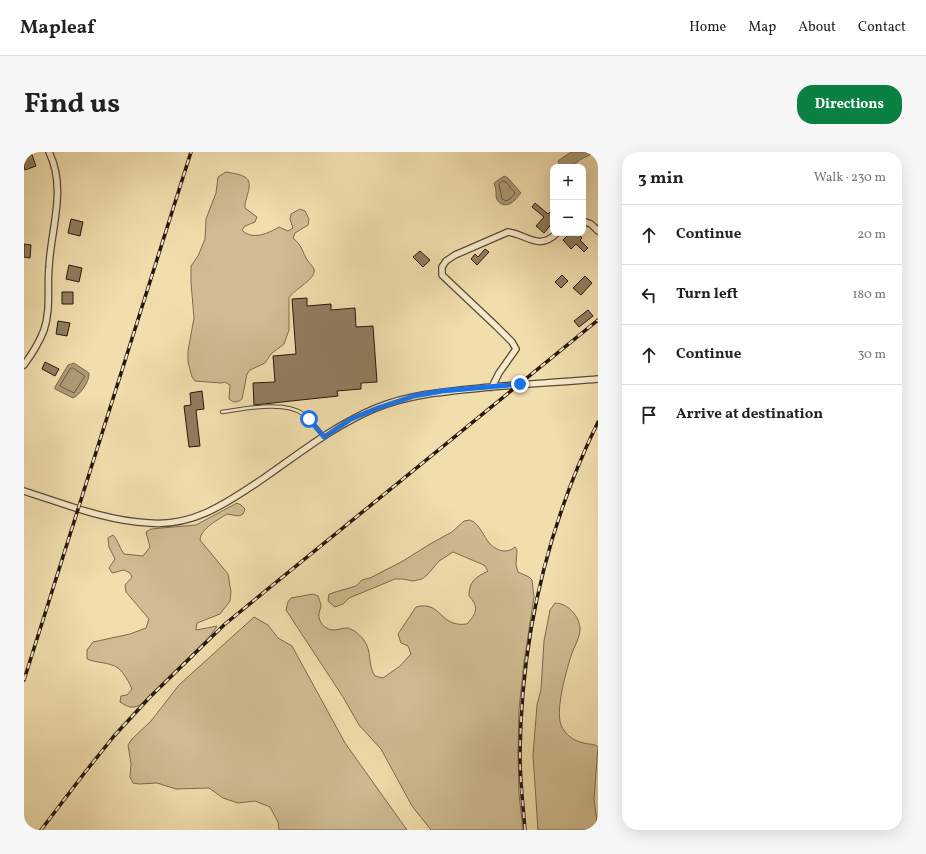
<!DOCTYPE html>
<html lang="en">
<head>
<meta charset="utf-8">
<style>
  :root { --surface:#fff; --page:#f6f6f6; --text:#222; --muted:#767676; --line:#e0e0e0; --accent:#0b8043 }
  body { margin:0; font-family:Vollkorn,serif; background:var(--page); color:var(--text) }
  .controls { position:absolute; right:12px; top:12px; display:grid; overflow:hidden; border-radius:8px; box-shadow:0 4px 16px #0002 }
  .controls button { width:36px; height:36px; display:grid; place-items:center; padding:0; border:0; border-bottom:1px solid var(--line); background:var(--surface); color:var(--text); font:20px sans-serif }
  .stop { position:absolute; width:12px; height:12px; margin:-9px; border:3px solid #1a73e8; border-radius:50%; background:#fff }
  .stop.end { background:#1a73e8; border-color:#fff; box-shadow:0 1px 4px #0008 }
  .list { margin:0; padding:0; list-style:none }
  h2 { display:flex; justify-content:space-between; align-items:center; height:52px; margin:0; padding:0 16px; font-size:17px }
  h2 small { font-size:13px; font-weight:400; color:var(--muted) }
  .list li { display:grid; grid-template-columns:26px 1fr auto; gap:12px; align-items:center; box-sizing:border-box; height:60px; padding:0 16px; border-top:1px solid var(--line) }
  .list b { display:block; font-size:15px; white-space:nowrap }
  .list em { font-size:13px; font-style:normal; color:var(--muted) }
  .icon { flex:none; width:22px; height:22px; fill:none; stroke:currentColor; stroke-width:2; stroke-linecap:round; stroke-linejoin:round }
  .map { position:relative; flex:none; width:574px; height:678px; overflow:hidden; border-radius:16px }
  header { display:flex; align-items:center; gap:24px; box-sizing:border-box; height:56px; padding:0 20px; background:var(--surface); border-bottom:1px solid var(--line) }
  header strong { font-size:19px }
  nav { display:flex; gap:22px; margin-inline-start:auto; font-size:14px }
  .intro { display:flex; align-items:center; justify-content:space-between; box-sizing:border-box; height:96px; padding:0 24px }
  h1 { margin:0; font-size:28px }
  .button { padding:10px 18px; border-radius:16px; background:var(--accent); color:#fff; font-size:14px; font-weight:700 }
  main { display:flex; gap:24px; padding:0 24px }
  aside { flex:1; background:var(--surface); border-radius:16px; box-shadow:0 4px 16px #0002 }
  .map>svg:first-child { display:block }
  .green { fill:#cfbc92; stroke:#7b6a4f }
  .water { fill:#ac9a76; stroke:#77664c }
  .lines { fill:none; stroke-linecap:round; stroke-linejoin:round }
  .shore { stroke:#6a5841; stroke-width:1 }
  .building { fill:#907e60; stroke:#27170c }
  .lane-casing { stroke:#5a4934; stroke-width:4.5 }
  .street-casing { stroke:#5a4934; stroke-width:8 }
  .lane { stroke:#f6eaca; stroke-width:2.5 }
  .street { stroke:#f6eaca; stroke-width:5.5 }
  .rail-casing { stroke:#27170c; stroke-width:3.5 }
  .rail { stroke:#f6eaca; stroke-width:2; stroke-dasharray:6; stroke-linecap:butt }
  .route { stroke:#1a73e8; stroke-width:5 }
</style>
</head>
<body>
<header>
<strong>Mapleaf</strong>
<nav><a>Home</a><a>Map</a><a>About</a><a>Contact</a></nav>
</header>
<div class="intro"><h1>Find us</h1><a class="button">Directions</a></div>
<main>
<div class="map">
<svg width="574" height="678" viewBox="0 0 574 678">
  <rect width="100%" height="100%" fill="#f1dead"/>
  <filter id="stains"><feTurbulence type="fractalNoise" baseFrequency=".005" numOctaves="4"/><feColorMatrix values="0 0 0 0 .2 0 0 0 0 .09 0 0 0 0 .02 0 0 0 .5 -.17"/></filter>
  <radialGradient id="worn" r=".72"><stop offset=".6" stop-color="#630" stop-opacity="0"/><stop offset="1" stop-color="#630" stop-opacity=".3"/></radialGradient>
  <path class="green" d="M 202,20 C 208,21 216,22 221,25 C 231,31 220,47 221,56 L 233,65 L 231,70 L 221,74 L 218,78 C 228,89 245,81 255,75 L 264,79 L 269,76 L 266,67 L 267,62 L 276,57 L 281,59 L 285,67 L 284,73 L 271,81 L 269,86 C 278,94 277,96 282,106 C 284,110 288,113 290,117 C 293,127 270,137 265,146 L 265,178 L 260,192 L 247,202 L 241,211 L 226,218 L 223,222 L 218,247 C 213,251 210,251 205,247 L 206,233 L 201,230 L 197,231 L 171,229 L 168,225 L 164,210 L 164,199 L 170,166 L 167,131 L 167,114 L 174,104 L 181,87 L 182,67 L 192,41 L 194,25 Z
    M 213,351 L 217,353 L 221,357 L 219,362 L 215,364 L 203,362 C 194,368 177,376 176,388 L 204,422 L 207,440 L 206,449 L 196,462 L 173,471 L 172,478 L 193,474 L 187,483 L 116,553 C 107,557 104,555 96,550 L 97,544 L 103,543 L 108,537 C 105,530 100,521 94,516 C 85,510 72,511 63,507 L 63,498 L 69,490 L 106,482 L 122,476 L 125,467 L 102,440 L 101,433 L 108,425 L 106,421 L 100,418 L 88,421 L 85,416 L 91,407 L 85,395 L 84,386 L 89,383 C 94,388 95,395 100,402 L 119,404 L 126,395 L 122,380 L 127,377 L 172,373 Z
    M 446,368 C 456,372 459,384 466,392 C 473,399 483,402 491,395 L 493,398 L 492,413 L 494,420 L 505,425 L 508,428 L 510,445 L 500,510 L 495,557 L 494,601 L 495,642 L 499,678 L 407,678 L 388,654 L 357,597 L 335,573 L 319,545 L 262,458 L 264,450 L 267,446 L 289,442 L 294,444 C 295,446 296,450 297,453 C 297,457 294,461 295,465 C 296,472 302,478 310,478 C 314,478 318,476 322,476 C 328,476 335,482 339,487 C 349,499 343,513 351,524 L 359,526 L 376,514 L 387,502 L 384,494 L 377,491 L 374,482 L 392,455 C 418,448 415,476 443,472 C 453,461 455,455 445,444 C 445,429 452,425 464,419 L 460,413 L 429,400 L 415,409 L 404,422 L 398,427 L 389,429 L 379,427 L 371,427 L 325,446 L 319,452 L 311,455 L 304,449 L 305,442 L 332,434 L 338,428 L 346,426 L 379,409 L 406,392 L 428,380 L 440,369 Z
    M 531,451 C 544,451 556,465 556,477 C 556,485 551,493 548,501 C 543,516 531,557 537,573 C 541,583 550,589 560,591 C 566,593 569,591 574,595 L 570,647 L 574,678 L 514,678 L 509,603 L 513,553 L 517,538 L 520,489 L 526,458 Z
    M 230,465 L 244,473 L 254,486 L 268,494 L 321,591 L 383,678 L 255,678 L 254,670 L 246,655 L 231,649 L 214,651 L 199,646 L 185,636 L 152,637 L 133,631 L 115,632 L 109,631 L 106,625 L 107,612 L 104,593 L 108,587 L 127,569 L 155,533 Z"/>
  <path class="water" d="M 547,0 L 572,0 L 557,7 L 547,15 L 537,15 L 534,9 Z
    M 480,24 L 484,26 L 497,41 C 494,44 491,49 487,51 C 481,55 473,52 472,44 C 472,39 472,36 470,31 Z
    M 50,211 L 65,221 C 66,229 56,243 49,246 L 31,237 L 31,235 L 44,213 Z"/>
  <g class="lines">
    <path class="shore" d="M 479,29 L 482,30 L 491,41 L 486,47 L 482,49 L 478,47 L 475,32 Z
      M 47,216 L 49,216 L 61,224 L 50,241 L 36,234 Z"/>
  </g>
  <path class="building" d="M 7,0 L 12,14 L 1,18 L 0,14 L 0,2 Z
    M 511,51 L 524,62 L 529,57 L 529,70 L 520,81 L 512,74 L 520,65 L 508,55 Z
    M 47,67 L 59,70 L 56,84 L 44,81 Z
    M 546,81 L 554,81 L 558,86 L 556,88 L 564,96 L 560,100 L 552,92 L 547,97 L 539,88 Z
    M 0,92 L 7,93 L 6,106 L 0,105 Z
    M 461,97 L 465,100 L 453,113 L 447,107 L 451,102 L 454,105 Z
    M 396,99 L 406,108 L 399,115 L 389,105 Z
    M 45,113 L 58,116 L 55,130 L 42,127 Z
    M 538,123 L 544,129 L 537,136 L 531,130 Z
    M 561,124 L 568,131 L 557,143 L 549,136 Z
    M 38,140 L 49,140 L 49,152 L 38,152 Z
    M 283,146 L 283,154 L 307,152 L 307,158 L 331,156 L 332,175 L 349,174 L 353,230 L 337,231 L 337,237 L 313,239 L 314,244 L 230,253 L 229,231 L 251,230 L 249,204 L 272,202 L 268,147 Z
    M 564,158 L 569,164 L 555,175 L 550,169 Z
    M 34,169 L 46,171 L 43,184 L 32,182 Z
    M 21,210 L 35,217 L 31,224 L 18,217 Z
    M 178,239 L 180,257 L 172,258 L 176,294 L 165,295 L 160,254 L 167,253 L 166,241 Z"/>
  <g class="lines">
    <defs>
      <path id="lane" d="M 198,260 C 220,257 261,248 279,262 C 287,268 294,277 300,285"/>
      <path id="street" d="M 559,69 L 567,72 L 574,79
        M 0,213 C 8,202 15,191 20,178 C 27,157 23,136 25,115 C 27,76 43,37 25,0
        M 468,235 L 475,221 L 492,197 L 488,190 L 472,174 L 418,123 L 418,115 L 422,109 L 431,103 L 484,80 C 504,83 515,99 533,81
        M 0,339 C 41,352 82,369 125,371 C 170,375 204,350 240,326 C 276,301 311,273 352,256 C 389,241 427,239 467,235 C 502,232 538,230 574,227"/>
    </defs>
    <use href="#lane" class="lane-casing"/>
    <use href="#street" class="street-casing"/>
    <use href="#lane" class="lane"/>
    <use href="#street" class="street"/>
    <defs>
      <path id="rail" d="M 0,528 L 167,0
        M 17,678 L 62,619 L 90,584 L 125,546 L 201,472 L 574,168
        M 501,678 C 499,653 496,628 496,603 C 497,485 523,375 574,270"/>
    </defs>
    <use href="#rail" class="rail-casing"/>
    <use href="#rail" class="rail"/>
  </g>
  <g class="lines">
    <path class="route" d="M 285,267 L 300,285 L 327,267 L 354,256 L 390,244 L 418,239 L 496,232"/>
  </g>
  <rect width="100%" height="100%" filter="url(#stains)"/>
  <rect width="100%" height="100%" fill="url(#worn)"/>
</svg>
<div class="controls">
<button>+</button>
<button>−</button>
</div>
<div class="stop" style="left:285px;top:267px"></div>
<div class="stop end" style="left:496px;top:232px"></div>
</div>
<aside>
<h2>3 min<small>Walk · 230 m</small></h2>
<ul class="list">
<li><svg class="icon" aria-label="ahead" viewBox="0 0 24 24"><path d="M12 20V5M6 11l6-6 6 6"/></svg><div><b>Continue</b></div><em>20 m</em></li>
<li><svg class="icon" aria-label="left" viewBox="0 0 24 24"><path d="M17 20v-9H6M10 6l-5 5 5 5"/></svg><div><b>Turn left</b></div><em>180 m</em></li>
<li><svg class="icon" aria-label="ahead" viewBox="0 0 24 24"><path d="M12 20V5M6 11l6-6 6 6"/></svg><div><b>Continue</b></div><em>30 m</em></li>
<li><svg class="icon" aria-label="arrive" viewBox="0 0 24 24"><path d="M6 21V4h12l-3 4 3 4H6"/></svg><div><b>Arrive at destination</b></div></li>
</ul>
</aside>
</main>
</body>
</html>
